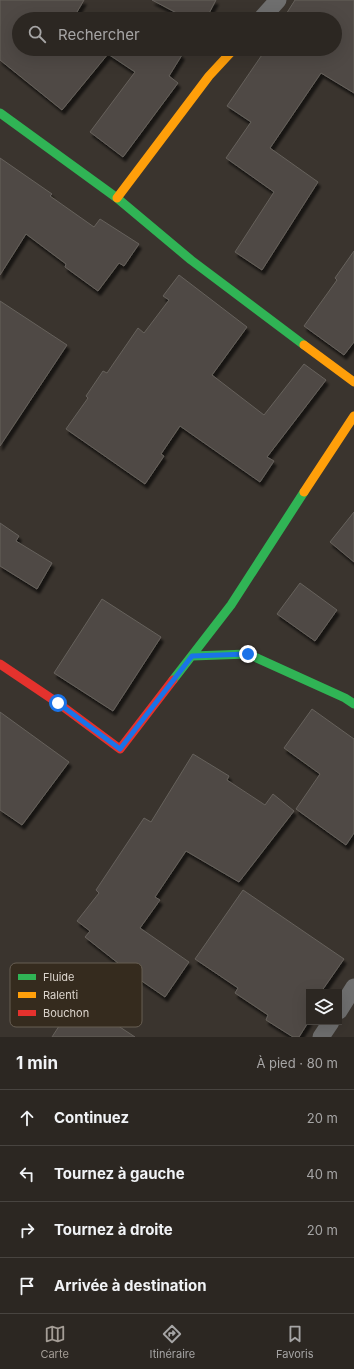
<!DOCTYPE html>
<html lang="fr">
<head>
<meta charset="utf-8">
<style>
  :root { --surface:#2c2722; --page:#38332f; --text:#f1f3f6; --muted:#a6a5a5; --line:#484440; --accent:#a49d96 }
  body { margin:0; font-family:Inter,sans-serif; background:var(--page); color:var(--text) }
  .controls { position:absolute; right:12px; bottom:12px; display:grid; overflow:hidden; border-radius:0px; box-shadow:0 4px 16px #0002 }
  .controls button { width:36px; height:36px; display:grid; place-items:center; padding:0; border:0; border-bottom:1px solid var(--line); background:var(--surface); color:var(--text); font:20px sans-serif }
  .stop { position:absolute; width:12px; height:12px; margin:-9px; border:3px solid #1a73e8; border-radius:50%; background:#fff }
  .stop.end { background:#1a73e8; border-color:#fff; box-shadow:0 1px 4px #0008 }
  .list { margin:0; padding:0; list-style:none }
  h2 { display:flex; justify-content:space-between; align-items:center; height:52px; margin:0; padding:0 16px; font-size:17px }
  h2 small { font-size:13px; font-weight:400; color:var(--muted) }
  .list li { display:grid; grid-template-columns:26px 1fr auto; gap:12px; align-items:center; box-sizing:border-box; height:56px; padding:0 16px; border-top:1px solid var(--line) }
  .list b { display:block; font-size:15px; white-space:nowrap }
  .list em { font-size:13px; font-style:normal; color:var(--muted) }
  .icon { flex:none; width:22px; height:22px; fill:none; stroke:currentColor; stroke-width:2; stroke-linecap:round; stroke-linejoin:round }
  .map { position:relative; flex:none; width:354px; height:1037px; overflow:hidden }
  .search { position:absolute; background:var(--surface); box-shadow:0 4px 16px #0002; left:12px; right:12px; top:12px; height:44px; display:flex; align-items:center; gap:10px; box-sizing:border-box; padding:0 14px; border-radius:22px; color:var(--muted); font-size:15px }
  .sheet { height:276px; background:var(--surface) }
  nav { display:flex; justify-content:space-around; align-items:center; box-sizing:border-box; height:56px; border-top:1px solid var(--line); background:var(--surface); font-size:11px; color:var(--muted) }
  nav a { display:grid; justify-items:center; gap:2px }
  nav .on { color:var(--accent) }
  .map>svg:first-child { display:block }
  .building { fill:#4f4a44; stroke:#66615c; filter:url(#shadow) }
  .lines { fill:none; stroke-linecap:round; stroke-linejoin:round }
  .street { stroke:#6f6f6f; stroke-width:17 }
  .fast { stroke:#30b455; stroke-width:9 }
  .slow { stroke:#ff9f0a; stroke-width:9 }
  .jam { stroke:#e5322d; stroke-width:9 }
  .route { stroke:#1a73e8; stroke-width:5 }
  .key { fill:#352b1e; stroke:#675e53; stroke-width:1 }
  .key-label { font-size:11px; fill:#ddd6ce }
</style>
</head>
<body>
<div class="map">
<svg width="354" height="1037" viewBox="0 0 354 1037">
  <defs>
    <filter id="shadow"><feDropShadow dx="2.5" dy="4.5" stdDeviation="1" flood-color="#0009"/></filter>
  </defs>
  <rect width="100%" height="100%" fill="#3a342e"/>
  <path class="building" d="M 0,0 L 84,0 L 77,12 L 87,19 L 19,19 L 19,49 L 175,49 L 182,55 L 169,76 L 178,83 L 123,157 L 90,132 L 135,72 L 108,54 L 62,110 L 0,60 Z
    M 152,0 L 216,0 L 206,19 L 188,19 Z
    M 295,0 L 354,0 L 354,93 L 321,73 L 270,148 L 318,182 L 262,270 L 235,252 L 274,192 L 226,158 L 251,122 L 227,106 L 266,49 L 335,49 L 335,19 L 283,19 Z
    M 0,158 L 52,194 L 50,196 L 94,227 L 100,219 L 139,244 L 124,266 L 119,263 L 98,291 L 65,267 L 66,264 L 26,234 L 0,275 Z
    M 354,251 L 354,342 L 344,355 L 304,326 L 337,280 L 335,278 Z
    M 179,275 L 247,327 L 212,375 L 264,415 L 304,364 L 326,380 L 267,457 L 274,461 L 260,482 L 180,426 L 161,454 L 164,456 L 145,484 L 66,429 L 88,398 L 86,396 L 103,371 L 107,373 L 138,328 L 144,333 L 169,300 L 163,296 Z
    M 0,301 L 67,345 L 0,446 Z
    M 354,512 L 354,562 L 330,542 Z
    M 0,523 L 19,536 L 16,541 L 52,563 L 37,589 L 0,566 Z
    M 300,583 L 337,610 L 315,641 L 277,614 Z
    M 102,599 L 161,637 L 113,711 L 54,673 Z
    M 312,709 L 354,739 L 354,833 L 346,845 L 296,809 L 320,774 L 284,748 Z
    M 0,712 L 69,762 L 22,825 L 0,810 Z
    M 193,754 L 229,776 L 227,780 L 265,805 L 273,794 L 294,811 L 239,882 L 186,851 L 155,897 L 160,900 L 140,928 L 189,962 L 165,997 L 117,964 L 118,963 L 85,937 L 90,931 L 77,921 L 99,893 L 96,890 L 144,818 L 151,822 Z
    M 243,890 L 344,959 L 321,992 L 309,992 L 309,1021 L 299,1037 L 293,1037 L 266,1020 L 268,1015 L 235,993 L 238,988 L 195,959 Z
    M 35,971 L 135,1037 L 52,1037 L 61,1023 L 19,996 Z"/>
  <g class="lines">
    <path class="street" d="M 261,19 L 278,0
      M 339,1011 L 354,987
      M 321,1037 L 331,1022"/>
    <path class="fast" d="M 0,113 L 117,198 L 191,260 L 304,345
      M 192,656 L 248,654 L 345,698 L 354,704
      M 173,680 L 231,605 L 304,492"/>
    <path class="slow" d="M 117,198 L 209,76 L 234,49
      M 304,345 L 354,382
      M 304,492 L 354,416"/>
    <path class="jam" d="M 0,664 L 58,703 L 120,749 L 173,680"/>
  </g>
  <g class="lines">
    <path class="route" d="M 58,703 L 120,749 L 192,656 L 248,654"/>
  </g>
  <rect x="10" y="963" width="132" height="64" rx="6" class="key"/>
  <rect x="18" y="974" width="18" height="6" fill="#30b455"/>
  <rect x="18" y="992" width="18" height="6" fill="#ff9f0a"/>
  <rect x="18" y="1010" width="18" height="6" fill="#e5322d"/>
  <g class="key-label">
    <text x="43" y="981">Fluide</text>
    <text x="43" y="999">Ralenti</text>
    <text x="43" y="1017">Bouchon</text>
  </g>
</svg>
<div class="controls">
<button><svg class="icon" aria-label="layers" viewBox="0 0 24 24"><path d="M12 4l9 5-9 5-9-5zM3 14l9 5 9-5"/></svg></button>
</div>
<div class="stop" style="left:58px;top:703px"></div>
<div class="stop end" style="left:248px;top:654px"></div>
<div class="search"><svg class="icon" aria-label="search" viewBox="0 0 24 24"><circle cx="10" cy="10" r="6"/><path d="M15 15l6 6"/></svg>Rechercher</div>
</div>
<section class="sheet">
<h2>1 min<small>À pied · 80 m</small></h2>
<ul class="list">
<li><svg class="icon" aria-label="ahead" viewBox="0 0 24 24"><path d="M12 20V5M6 11l6-6 6 6"/></svg><div><b>Continuez</b></div><em>20 m</em></li>
<li><svg class="icon" aria-label="left" viewBox="0 0 24 24"><path d="M17 20v-9H6M10 6l-5 5 5 5"/></svg><div><b>Tournez à gauche</b></div><em>40 m</em></li>
<li><svg class="icon" aria-label="right" viewBox="0 0 24 24"><path d="M7 20v-9h11M14 6l5 5-5 5"/></svg><div><b>Tournez à droite</b></div><em>20 m</em></li>
<li><svg class="icon" aria-label="arrive" viewBox="0 0 24 24"><path d="M6 21V4h12l-3 4 3 4H6"/></svg><div><b>Arrivée à destination</b></div></li>
</ul>
</section>
<nav>
<a class="on"><svg class="icon" aria-label="map" viewBox="0 0 24 24"><path d="M3 6l6-2 6 2 6-2v14l-6 2-6-2-6 2zM9 4v14M15 6v14"/></svg>Carte</a>
<a><svg class="icon" aria-label="directions" viewBox="0 0 24 24"><path d="M12 3l9 9-9 9-9-9zM9 14v-3h6M13 9l2 2-2 2"/></svg>Itinéraire</a>
<a><svg class="icon" aria-label="saved" viewBox="0 0 24 24"><path d="M7 4h10v16l-5-4-5 4z"/></svg>Favoris</a>
</nav>
</body>
</html>
